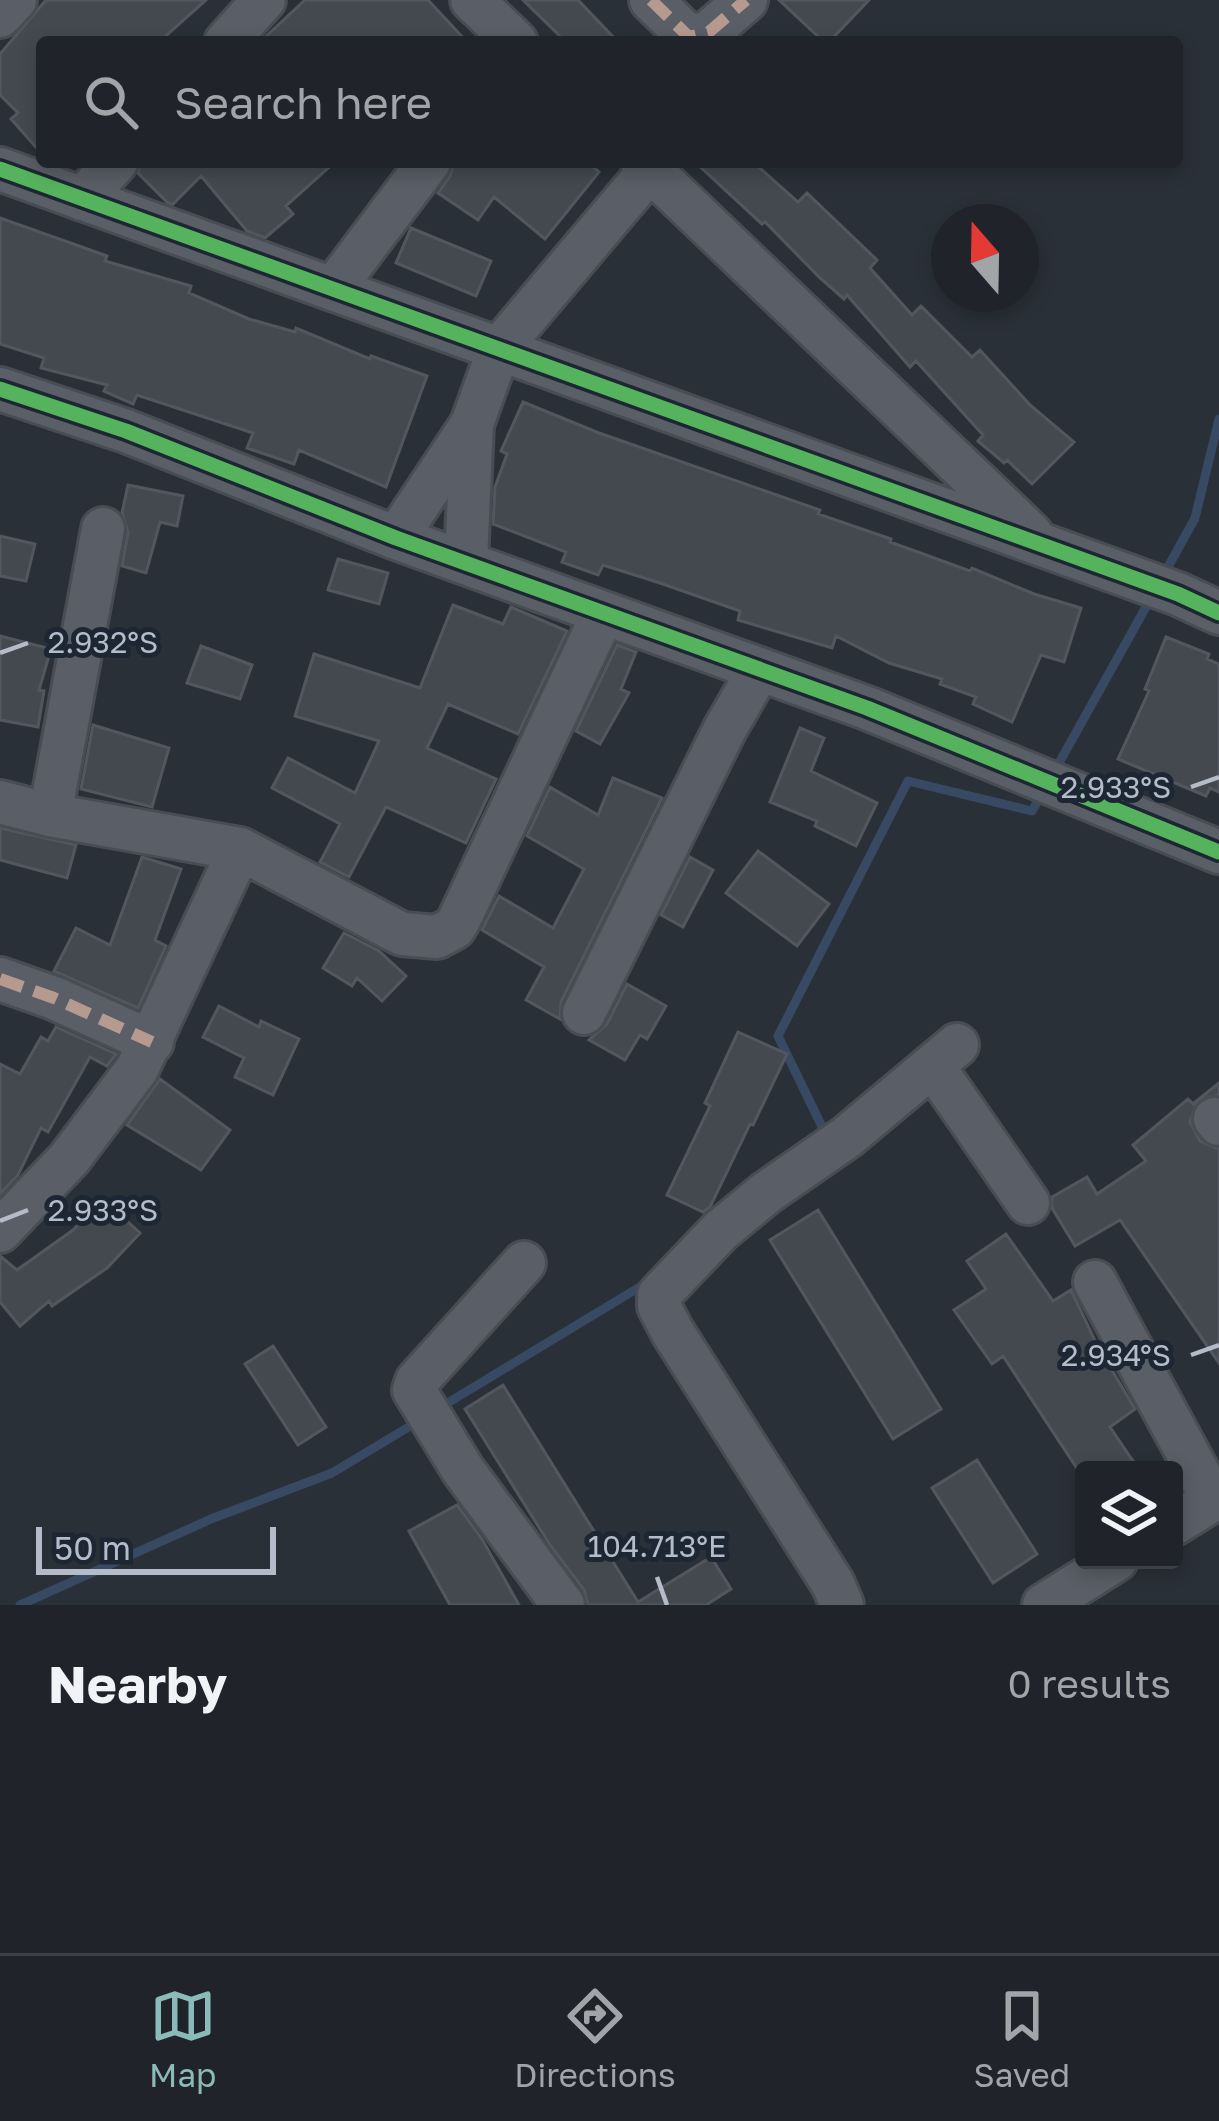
<!DOCTYPE html>
<html lang="en">
<head>
<meta charset="utf-8">
<style>
  :root { --surface:#20242a; --page:#282c32; --text:#f1f3f6; --muted:#a2a4a8; --line:#3d4147; --accent:#8bbbb9 }
  body { margin:0; font-family:"Golos Text",sans-serif; background:var(--page); color:var(--text) }
  .controls { position:absolute; right:36px; bottom:36px; display:grid; overflow:hidden; border-radius:12px; box-shadow:0 6px 18px #0003 }
  .controls button { width:108px; height:108px; display:grid; place-items:center; padding:0; border:0; border-bottom:3px solid var(--line); background:var(--surface); color:var(--text); font:60px sans-serif }
  .compass { position:absolute; left:931px; top:204px; width:108px; height:108px; border-radius:50%; background:var(--surface); box-shadow:0 6px 18px #0003; rotate:340deg }
  .scale { position:absolute; left:36px; bottom:30px; width:240px; box-sizing:border-box; padding-left:12px; border:6px solid #b4bcc9; border-top:0; font-size:33px; line-height:42px; white-space:nowrap; color:#b4bcc9; -webkit-text-stroke:9px #1d2633; paint-order:stroke }
  .list { margin:0; padding:0; list-style:none }
  h2 { display:flex; justify-content:space-between; align-items:center; height:156px; margin:0; padding:0 48px; font-size:51px }
  h2 small { font-size:39px; font-weight:400; color:var(--muted) }
  .icon { flex:none; width:66px; height:66px; fill:none; stroke:currentColor; stroke-width:2; stroke-linecap:round; stroke-linejoin:round }
  .map { position:relative; flex:none; width:1219px; height:1605px; overflow:hidden }
  .search { position:absolute; background:var(--surface); box-shadow:0 6px 18px #0003; left:36px; right:36px; top:36px; height:132px; display:flex; align-items:center; gap:30px; box-sizing:border-box; padding:0 42px; border-radius:12px; color:var(--muted); font-size:45px }
  .sheet { height:348px; background:var(--surface) }
  nav { display:flex; justify-content:space-around; align-items:center; box-sizing:border-box; height:168px; border-top:3px solid var(--line); background:var(--surface); font-size:33px; color:var(--muted) }
  nav a { display:grid; justify-items:center; gap:6px }
  nav .on { color:var(--accent) }
  .map>svg:first-child { display:block }
  .lines { fill:none; stroke-linecap:round; stroke-linejoin:round }
  .stream { stroke:#384963; stroke-width:9 }
  .building { fill:#444950; stroke:#52575f; stroke-width:3 }
  .minor-casing { stroke:#484c53; stroke-width:48 }
  .minor { stroke:#5a5e66; stroke-width:42 }
  .quiet { stroke:#b69a8f; stroke-width:12; stroke-dasharray:24 12; stroke-linecap:butt }
  .cycleway-casing { stroke:#1d2633; stroke-width:22 }
  .cycleway { stroke:#56b35d; stroke-width:15 }
  .ticks { fill:none; stroke:#b4bcc9; stroke-width:4.5 }
  .ticks-label { font-size:30px; text-anchor:middle; fill:#b4bcc9; stroke:#1d2633; stroke-width:10; stroke-linejoin:round; paint-order:stroke }
</style>
</head>
<body>
<div class="map">
<svg width="1219" height="1605" viewBox="0 0 1219 1605">
  <rect width="100%" height="100%" fill="#2a3038"/>
  <g class="lines">
    <path class="stream" d="M 1162,578 L 1195,518 L 1219,419
      M 1054,772 L 1151,598
      M 827,1137 L 778,1036 L 908,781 L 1032,811 L 1043,792
      M 436,1410 L 648,1282
      M 20,1605 L 211,1519 L 332,1473 L 417,1422"/>
  </g>
  <path class="building" d="M 46,0 L 206,0 L 159,42 L 42,42 L 42,154 L 11,119 L 18,113 L 0,95 L 0,54 Z
    M 305,0 L 428,0 L 467,42 L 260,42 Z
    M 523,0 L 578,0 L 618,42 L 566,42 Z
    M 779,0 L 869,0 L 829,42 L 824,42 Z
    M 141,162 L 335,162 L 286,206 L 293,214 L 265,238 L 247,231 L 201,176 L 173,204 L 168,203 L 138,173 Z
    M 454,162 L 587,162 L 599,172 L 545,239 L 494,197 L 478,220 L 438,193 L 450,176 Z
    M 695,162 L 753,162 L 798,202 L 807,193 L 877,260 L 870,268 L 912,315 L 921,306 L 972,357 L 980,350 L 1030,405 L 1074,442 L 1032,484 L 1007,460 L 1004,463 L 978,441 L 983,435 L 916,361 L 910,367 L 847,295 L 844,299 L 820,278 L 765,222 L 762,224 Z
    M 0,218 L 107,256 L 105,261 L 191,286 L 189,293 L 249,319 L 295,332 L 296,328 L 370,359 L 371,356 L 427,376 L 386,487 L 299,450 L 294,464 L 247,448 L 253,433 L 137,395 L 133,404 L 104,391 L 107,385 L 41,368 L 44,358 L 0,344 Z
    M 411,228 L 491,261 L 476,296 L 396,263 Z
    M 523,402 L 599,433 L 820,510 L 818,514 L 891,539 L 890,542 L 970,571 L 972,568 L 1034,594 L 1081,608 L 1064,662 L 1041,655 L 1012,722 L 973,704 L 976,697 L 940,684 L 942,679 L 889,663 L 836,636 L 832,648 L 738,620 L 740,611 L 657,582 L 603,565 L 598,575 L 562,562 L 566,552 L 493,524 L 495,487 L 507,454 L 501,451 Z
    M 128,485 L 183,496 L 177,526 L 160,522 L 146,573 L 122,566 L 128,532 L 122,513 Z
    M 0,536 L 35,544 L 26,581 L 0,576 Z
    M 338,559 L 388,573 L 379,604 L 328,590 Z
    M 453,605 L 503,624 L 511,607 L 567,631 L 518,734 L 448,704 L 427,748 L 496,779 L 466,843 L 386,807 L 349,877 L 320,862 L 340,824 L 272,788 L 288,758 L 355,793 L 379,741 L 295,716 L 314,654 L 420,688 Z
    M 0,636 L 51,649 L 39,690 L 44,691 L 38,727 L 0,720 Z
    M 1166,637 L 1209,654 L 1207,659 L 1219,664 L 1219,792 L 1210,788 L 1206,796 L 1118,759 L 1149,691 L 1145,689 Z
    M 617,645 L 636,652 L 621,689 L 629,693 L 600,744 L 576,731 Z
    M 201,646 L 252,665 L 240,699 L 187,683 Z
    M 93,725 L 169,748 L 152,807 L 81,789 Z
    M 800,728 L 824,738 L 811,771 L 877,803 L 856,846 L 815,826 L 817,821 L 770,802 Z
    M 613,778 L 662,798 L 561,1002 L 560,1019 L 526,1000 L 544,967 L 482,930 L 499,896 L 553,928 L 584,869 L 527,836 L 550,787 L 598,815 Z
    M 0,828 L 76,845 L 67,878 L 0,860 Z
    M 758,851 L 829,904 L 797,946 L 726,893 Z
    M 142,857 L 181,869 L 155,940 L 166,946 L 138,1008 L 54,971 L 76,928 L 110,945 Z
    M 690,857 L 713,870 L 683,927 L 661,915 Z
    M 344,933 L 379,951 L 406,976 L 382,1001 L 357,978 L 352,986 L 323,968 Z
    M 627,984 L 666,1006 L 647,1039 L 640,1035 L 625,1060 L 589,1040 L 607,1024 Z
    M 219,1006 L 259,1027 L 261,1021 L 299,1039 L 273,1095 L 235,1077 L 244,1058 L 203,1037 Z
    M 56,1027 L 116,1054 L 107,1066 L 90,1057 L 48,1132 L 41,1128 L 18,1175 L 0,1194 L 0,1064 L 20,1074 L 41,1037 L 48,1041 Z
    M 738,1032 L 787,1054 L 753,1125 L 750,1124 L 710,1207 L 703,1212 L 667,1195 L 710,1106 L 705,1103 Z
    M 160,1079 L 230,1130 L 201,1170 L 127,1125 Z
    M 1219,1083 L 1219,1095 L 1198,1100 L 1190,1122 L 1200,1141 L 1219,1149 L 1219,1363 L 1120,1220 L 1075,1246 L 1052,1208 L 1052,1197 L 1087,1177 L 1097,1194 L 1146,1161 L 1133,1145 L 1188,1099 L 1193,1104 Z
    M 103,1199 L 140,1233 L 107,1268 L 52,1306 L 49,1301 L 20,1326 L 0,1302 L 0,1256 L 17,1270 L 73,1230 Z
    M 818,1210 L 941,1409 L 893,1439 L 770,1240 Z
    M 1006,1234 L 1053,1301 L 1071,1290 L 1097,1345 L 1135,1409 L 1110,1427 L 1139,1470 L 1078,1470 L 1003,1356 L 992,1364 L 954,1310 L 986,1289 L 967,1261 Z
    M 273,1346 L 326,1427 L 298,1445 L 245,1364 Z
    M 503,1385 L 638,1602 L 711,1557 L 731,1589 L 706,1605 L 588,1605 L 584,1590 L 550,1545 L 465,1409 Z
    M 977,1460 L 1037,1554 L 993,1583 L 932,1488 Z
    M 457,1505 L 482,1539 L 519,1605 L 450,1605 L 409,1531 Z"/>
  <g class="lines">
    <defs>
      <path id="minor" d="M 472,0 L 516,42
        M 651,0 L 689,37 L 709,32 L 746,0
        M 0,16 L 15,0
        M 226,42 L 264,0
        M 642,162 L 1031,534
        M 0,169 L 1178,594 L 1219,613
        M 82,199 L 116,162
        M 333,289 L 429,162
        M 0,389 L 126,431 L 396,538 L 867,708 L 1219,852
        M 396,538 L 472,424 L 499,349 L 650,170
        M 466,561 L 472,425
        M 0,802 L 50,815 L 240,849 L 402,934 L 437,937 L 454,928 L 460,918 L 603,614
        M 50,815 L 103,529
        M 0,979 L 54,998 L 152,1042
        M 584,1013 L 725,729 L 759,670
        M 933,1066 L 1028,1203
        M 1215,1119 L 1219,1124
        M 0,1231 L 69,1159 L 137,1069 L 240,849
        M 524,1263 L 417,1381 L 414,1390 L 463,1470 L 563,1605
        M 1095,1282 L 1213,1500
        M 1174,1524 L 1219,1496
        M 842,1605 L 833,1584 L 672,1331 L 659,1306 L 659,1295 L 720,1231 L 766,1193 L 847,1137 L 957,1045
        M 1044,1605 L 1116,1560"/>
    </defs>
    <use href="#minor" class="minor-casing"/>
    <use href="#minor" class="minor"/>
    <path class="quiet" d="M 651,0 L 689,37 L 709,32 L 746,0
      M 0,979 L 54,998 L 152,1042"/>
    <defs>
      <path id="cycleway" d="M 0,169 L 1178,594 L 1219,613
        M 0,389 L 126,431 L 396,538 L 867,708 L 1219,852"/>
    </defs>
    <use href="#cycleway" class="cycleway-casing"/>
    <use href="#cycleway" class="cycleway"/>
  </g>
  <path class="ticks" d="M 0,653 L 28,643M 1191,787 L 1219,777M 0,1221 L 28,1210M 1191,1355 L 1219,1345M 657,1577 L 667,1605"/>
  <g class="ticks-label">
    <text x="103" y="653">2.932°S</text>
    <text x="1116" y="798">2.933°S</text>
    <text x="103" y="1221">2.933°S</text>
    <text x="1116" y="1366">2.934°S</text>
    <text x="657" y="1557">104.713°E</text>
  </g>
</svg>
<div class="controls">
<button><svg class="icon" aria-label="layers" viewBox="0 0 24 24"><path d="M12 4l9 5-9 5-9-5zM3 14l9 5 9-5"/></svg></button>
</div>
<svg class="compass" viewBox="-18 -18 36 36"><path d="M0-13l5 13h-10z" fill="#e53935"/><path d="M0 13l5-13h-10z" fill="#a2a4a8"/></svg>
<div class="scale">50 m</div>
<div class="search"><svg class="icon" aria-label="search" viewBox="0 0 24 24"><circle cx="10" cy="10" r="6"/><path d="M15 15l6 6"/></svg>Search here</div>
</div>
<section class="sheet">
<h2>Nearby<small>0 results</small></h2>
<ul class="list">
</ul>
</section>
<nav>
<a class="on"><svg class="icon" aria-label="map" viewBox="0 0 24 24"><path d="M3 6l6-2 6 2 6-2v14l-6 2-6-2-6 2zM9 4v14M15 6v14"/></svg>Map</a>
<a><svg class="icon" aria-label="directions" viewBox="0 0 24 24"><path d="M12 3l9 9-9 9-9-9zM9 14v-3h6M13 9l2 2-2 2"/></svg>Directions</a>
<a><svg class="icon" aria-label="saved" viewBox="0 0 24 24"><path d="M7 4h10v16l-5-4-5 4z"/></svg>Saved</a>
</nav>
</body>
</html>
